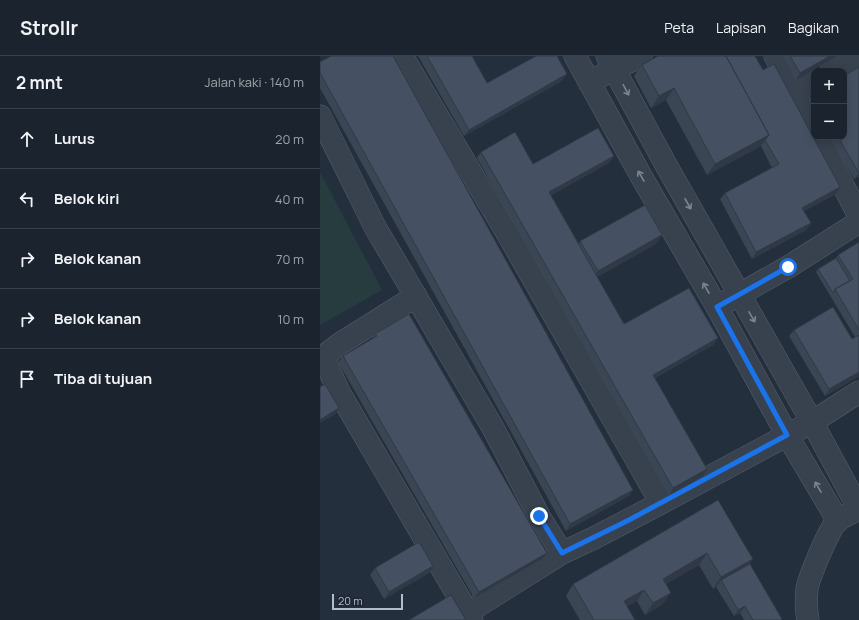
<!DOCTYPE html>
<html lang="id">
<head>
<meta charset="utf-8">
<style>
  :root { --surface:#1b232e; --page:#282f3a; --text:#f1f3f6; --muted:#a0a4aa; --line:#39404a }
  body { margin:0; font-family:Manrope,sans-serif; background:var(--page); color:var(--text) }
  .controls { position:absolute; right:12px; top:12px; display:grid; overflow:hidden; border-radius:8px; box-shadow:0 2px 10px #0003 }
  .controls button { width:36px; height:36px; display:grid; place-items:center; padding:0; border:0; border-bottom:1px solid var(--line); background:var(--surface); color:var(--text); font:20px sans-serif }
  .scale { position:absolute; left:12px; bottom:10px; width:71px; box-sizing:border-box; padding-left:4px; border:2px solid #b4bcc9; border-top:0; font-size:11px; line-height:14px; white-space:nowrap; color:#b4bcc9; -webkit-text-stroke:3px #1d2633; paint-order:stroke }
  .stop { position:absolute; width:12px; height:12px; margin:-9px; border:3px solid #1a73e8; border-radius:50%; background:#fff }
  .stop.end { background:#1a73e8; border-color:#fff; box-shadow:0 1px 4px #0008 }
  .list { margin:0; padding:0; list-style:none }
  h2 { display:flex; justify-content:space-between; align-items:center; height:52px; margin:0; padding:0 16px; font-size:17px }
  h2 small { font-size:13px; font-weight:400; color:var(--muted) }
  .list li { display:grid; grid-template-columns:26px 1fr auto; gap:12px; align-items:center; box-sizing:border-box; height:60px; padding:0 16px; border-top:1px solid var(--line) }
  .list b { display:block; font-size:15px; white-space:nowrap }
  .list em { font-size:13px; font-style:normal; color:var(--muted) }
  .icon { flex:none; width:22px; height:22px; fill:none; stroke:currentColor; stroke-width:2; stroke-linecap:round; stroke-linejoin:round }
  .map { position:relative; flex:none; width:539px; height:564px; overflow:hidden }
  header { display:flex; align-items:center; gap:24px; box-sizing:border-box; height:56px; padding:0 20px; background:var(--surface); border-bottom:1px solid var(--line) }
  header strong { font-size:19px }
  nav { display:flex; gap:22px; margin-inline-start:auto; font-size:14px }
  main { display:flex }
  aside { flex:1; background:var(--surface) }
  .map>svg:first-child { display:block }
  .grass { fill:#263c3f }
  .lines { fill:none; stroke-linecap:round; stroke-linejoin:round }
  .minor-casing { stroke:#565f6c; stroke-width:23 }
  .tertiary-casing { stroke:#565f6c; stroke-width:23 }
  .minor { stroke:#38414e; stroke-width:22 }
  .tertiary { stroke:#38414e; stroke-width:22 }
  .wall { fill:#3b4654 }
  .shaded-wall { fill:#303945 }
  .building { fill:#455162; stroke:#303945 }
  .oneway { stroke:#7c8592 }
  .route { stroke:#1a73e8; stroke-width:5 }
</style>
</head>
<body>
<header>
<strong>Strollr</strong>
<nav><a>Peta</a><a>Lapisan</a><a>Bagikan</a></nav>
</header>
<main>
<aside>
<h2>2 mnt<small>Jalan kaki · 140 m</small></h2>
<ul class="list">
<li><svg class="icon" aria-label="ahead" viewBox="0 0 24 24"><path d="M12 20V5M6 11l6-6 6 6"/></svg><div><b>Lurus</b></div><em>20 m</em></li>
<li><svg class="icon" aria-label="left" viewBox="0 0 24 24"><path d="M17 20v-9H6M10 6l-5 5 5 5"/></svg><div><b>Belok kiri</b></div><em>40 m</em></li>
<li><svg class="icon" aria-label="right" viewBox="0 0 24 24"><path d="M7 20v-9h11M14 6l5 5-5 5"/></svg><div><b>Belok kanan</b></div><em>70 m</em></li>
<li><svg class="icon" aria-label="right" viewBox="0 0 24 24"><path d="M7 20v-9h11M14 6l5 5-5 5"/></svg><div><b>Belok kanan</b></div><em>10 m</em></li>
<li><svg class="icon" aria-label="arrive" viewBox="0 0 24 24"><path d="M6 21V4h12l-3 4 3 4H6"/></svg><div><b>Tiba di tujuan</b></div></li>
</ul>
</aside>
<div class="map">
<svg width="539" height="564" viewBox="0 0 539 564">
  <rect width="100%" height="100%" fill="#242f3e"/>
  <path class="grass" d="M 0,116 L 62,234 L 0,269 Z"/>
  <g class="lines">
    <defs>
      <path id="minor" d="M 82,0 L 191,184 L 341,447
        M 455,0 L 494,74
        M 511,15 L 538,0
        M 269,26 L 321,0
        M 474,35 L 494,24
        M 0,60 L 55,171 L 173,372 L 219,460 L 242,497 L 274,482 L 341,447 L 492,366 L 539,336
        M 498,81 L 539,160
        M 96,240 L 21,287 L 9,296 L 6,303 L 6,307 L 19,336 L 152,564
        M 397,251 L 468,211 L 539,166
        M 148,556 L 242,497"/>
      <path id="tertiary" d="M 255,0 L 321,120 L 397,251 L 467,379 L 518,465
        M 287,0 L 346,109 L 492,366 L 539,453
        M 488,564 C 486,554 486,543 487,533 C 489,521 509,473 517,465 C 521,462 527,459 531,457"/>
    </defs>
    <use href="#minor" class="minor-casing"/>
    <use href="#tertiary" class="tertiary-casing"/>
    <use href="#minor" class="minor"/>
    <use href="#tertiary" class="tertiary"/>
  </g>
  <path class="wall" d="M 98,0 L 152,0 L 167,27 L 242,25 L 144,80 Z
    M 462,0 L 517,0 L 476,24 Z
    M 0,6 L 313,434 L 309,440 L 246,475 L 0,32 Z
    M 322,9 L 443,14 L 516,138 L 484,155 L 491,167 L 486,174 L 432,203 L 400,143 L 405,137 L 452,112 L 441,90 L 387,119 L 346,44 L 331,52 L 314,20 Z
    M 539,11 L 539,121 L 534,123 L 509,81 L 524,81 Z
    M 494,37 L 494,54 L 488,44 L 493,38 Z
    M 161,96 L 213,108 L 294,100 L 289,107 L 231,139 L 259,188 L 260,185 L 336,188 L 277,221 L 304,268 L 398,282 L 393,289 L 335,322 L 387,413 L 383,420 L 349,439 L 157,102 Z
    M 539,186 L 539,320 L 505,340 L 469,280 L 474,274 L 532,283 L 535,281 L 496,216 L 498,213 L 516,202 L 518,199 Z
    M 55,278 L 222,503 L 154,542 L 18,306 L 23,300 L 52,283 Z
    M 398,444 L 430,508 L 461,564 L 424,564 L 420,557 L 414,560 L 396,531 L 393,533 L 379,509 L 346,528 L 343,548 L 325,559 L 317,545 L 307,550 L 315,564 L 260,564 L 246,540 L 253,528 Z
    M 113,510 L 109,517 L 64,543 L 50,519 L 55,512 Z"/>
  <path class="shaded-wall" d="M 510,0 L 517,0 L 476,24 L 480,17 Z
    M 247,18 L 242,25 L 144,80 L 149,74 Z
    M 354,32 L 346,44 L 331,52 L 339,40 Z
    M 449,79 L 441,90 L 387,119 L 395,108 Z
    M 294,100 L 289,107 L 225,143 L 229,136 Z
    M 539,117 L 539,121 L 534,123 Z
    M 520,131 L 516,138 L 477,158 L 482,152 Z
    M 491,167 L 486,174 L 432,203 L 436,196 Z
    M 342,179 L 336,188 L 271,224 L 278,215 Z
    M 398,282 L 393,289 L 329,325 L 333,319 Z
    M 539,316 L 539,320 L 505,340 L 509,333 Z
    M 19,352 L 15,359 L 0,367 L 0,364 Z
    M 387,413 L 383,420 L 349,439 L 353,432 Z
    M 313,434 L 309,440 L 246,475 L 250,468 Z
    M 227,497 L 222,503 L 154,542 L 159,536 Z
    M 387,497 L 379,509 L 335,534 L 343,523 Z
    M 433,503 L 425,514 L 401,524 L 396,531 L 393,533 L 401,521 Z
    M 113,510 L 109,517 L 64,543 L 69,536 Z
    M 324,534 L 317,545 L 296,557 L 304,545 Z
    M 351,537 L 343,548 L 325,559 L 333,547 Z
    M 425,550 L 420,557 L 414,560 L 418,554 Z"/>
  <path class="building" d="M 11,0 L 73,0 L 313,434 L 250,468 L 0,17 L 0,6 Z
    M 107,0 L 152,0 L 167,27 L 216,0 L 237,0 L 247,18 L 149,74 Z
    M 338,0 L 406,0 L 449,79 L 395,108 L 354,32 L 339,40 L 322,9 Z
    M 406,0 L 435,0 L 443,14 L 454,8 L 520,131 L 482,152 L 491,167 L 436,196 L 405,137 L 459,108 L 445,84 L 449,79 Z
    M 470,0 L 510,0 L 480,17 Z
    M 539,11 L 539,117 L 518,81 L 524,81 L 524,20 Z
    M 278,72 L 294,100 L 229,136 L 287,238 L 304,268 L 369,232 L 398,282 L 333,319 L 387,413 L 353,432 L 161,96 L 195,76 L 213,108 Z
    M 325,149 L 342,179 L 278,215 L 260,185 Z
    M 539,186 L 539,274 L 515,233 L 533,223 L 518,199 Z
    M 516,202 L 530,225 L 515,233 L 513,237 L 498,213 Z
    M 513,251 L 532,283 L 539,279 L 539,316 L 509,333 L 474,274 Z
    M 89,258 L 227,497 L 159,536 L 23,300 L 57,280 L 55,278 Z
    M 5,328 L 19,352 L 0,364 L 0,331 Z
    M 398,444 L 433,503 L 401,521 L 387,497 L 343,523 L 351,537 L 333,547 L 324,534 L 304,545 L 315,564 L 274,564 L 253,528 Z
    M 99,486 L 113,510 L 69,536 L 55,512 Z
    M 430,508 L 462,563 L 460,564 L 433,564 L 425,550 L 418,554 L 401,524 Z
    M 131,539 L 146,564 L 89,564 Z"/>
  <defs><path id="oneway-shaft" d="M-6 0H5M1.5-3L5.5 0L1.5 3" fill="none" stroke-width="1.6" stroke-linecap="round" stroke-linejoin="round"/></defs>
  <g class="oneway">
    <use href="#oneway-shaft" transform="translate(306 34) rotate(62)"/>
    <use href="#oneway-shaft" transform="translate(321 120) rotate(-120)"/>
    <use href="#oneway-shaft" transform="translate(368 148) rotate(61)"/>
    <use href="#oneway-shaft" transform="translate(386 232) rotate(-120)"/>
    <use href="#oneway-shaft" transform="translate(432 261) rotate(60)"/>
    <use href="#oneway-shaft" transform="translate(498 431) rotate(-120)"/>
  </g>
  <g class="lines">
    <path class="route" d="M 219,460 L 242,497 L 309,464 L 467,379 L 397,251 L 468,211"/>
  </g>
</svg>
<div class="controls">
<button>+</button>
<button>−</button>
</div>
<div class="scale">20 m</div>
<div class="stop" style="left:468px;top:211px"></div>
<div class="stop end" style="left:219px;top:460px"></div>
</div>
</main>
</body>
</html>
